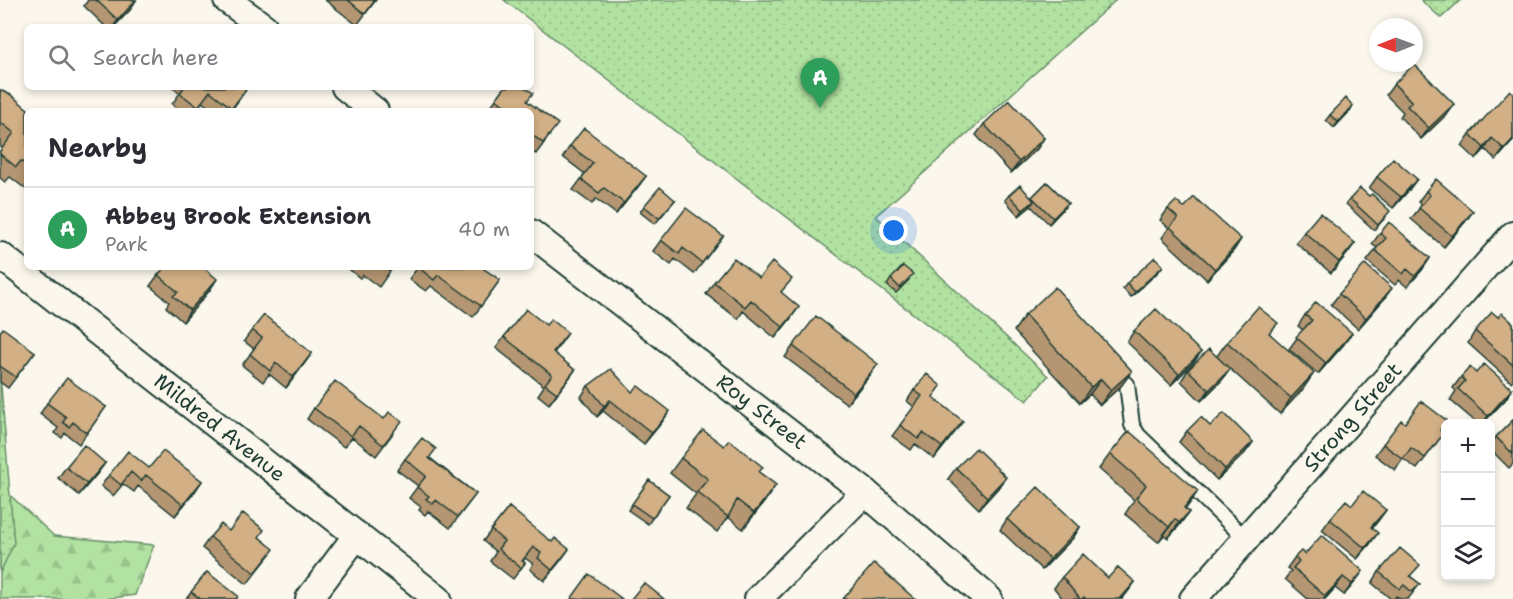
<!DOCTYPE html>
<html lang="en">
<head>
<meta charset="utf-8">
<style>
  :root { --surface:#fff; --page:#f7f7f7; --text:#2b2b33; --muted:#7c7c81; --line:#e1e1e2; --accent:#0b8043 }
  body { margin:0; font-family:"Shantell Sans",sans-serif; background:var(--page); color:var(--text) }
  .controls { position:absolute; right:18px; bottom:18px; display:grid; overflow:hidden; border-radius:9px; box-shadow:0 3px 9px #0003 }
  .controls button { width:54px; height:54px; display:grid; place-items:center; padding:0; border:0; border-bottom:2px solid var(--line); background:var(--surface); color:var(--text); font:30px sans-serif }
  .compass { position:absolute; left:1369px; top:18px; width:54px; height:54px; border-radius:50%; background:var(--surface); box-shadow:0 3px 9px #0003; rotate:269deg }
  .you { position:absolute; left:894px; top:231px; width:21px; height:21px; margin:-15px; border:4px solid #fff; border-radius:50%; background:#1a73e8; box-shadow:0 0 0 9px #1a73e833 }
  .badge { display:grid; place-items:center; width:39px; height:39px; border-radius:50%; background:var(--accent); color:#fff; font-size:20px; font-weight:700 }
  .pin { position:absolute; translate:-50% -50px; filter:drop-shadow(0 2px 3px #0008) }
  .pin::after { content:''; position:absolute; top:32px; width:21px; height:18px; background:inherit; clip-path:polygon(0 0,100% 0,50% 100%) }
  .list { margin:0; padding:0; list-style:none }
  h2 { display:flex; justify-content:space-between; align-items:center; height:78px; margin:0; padding:0 24px; font-size:26px }
  h2 small { font-size:20px; font-weight:400; color:var(--muted) }
  .list li { display:grid; grid-template-columns:39px 1fr auto; gap:18px; align-items:center; box-sizing:border-box; height:84px; padding:0 24px; border-top:2px solid var(--line) }
  .list b { display:block; font-size:22px; white-space:nowrap }
  .list p { margin:0; font-size:20px; white-space:nowrap; color:var(--muted) }
  .list em { font-size:20px; font-style:normal; color:var(--muted) }
  .icon { flex:none; width:33px; height:33px; fill:none; stroke:currentColor; stroke-width:2; stroke-linecap:round; stroke-linejoin:round }
  .map { position:relative; flex:none; width:1513px; height:599px; overflow:hidden }
  .search { position:absolute; background:var(--surface); box-shadow:0 3px 9px #0003; left:24px; top:24px; width:510px; height:66px; display:flex; align-items:center; gap:15px; box-sizing:border-box; padding:0 21px; border-radius:9px; color:var(--muted); font-size:22px }
  .panel { position:absolute; background:var(--surface); box-shadow:0 3px 9px #0003; left:24px; top:108px; width:510px; height:162px; border-radius:9px }
  .map>svg:first-child { display:block }
  .forest { fill:url(#forest-firs); stroke:#68906a; stroke-width:1.5 }
  .park { fill:url(#park-dots); stroke:#68906a; stroke-width:1.5 }
  .lines { fill:none; stroke-linecap:round; stroke-linejoin:round }
  .lane-casing { stroke:#1f3d34; stroke-width:18 }
  .street-casing { stroke:#1f3d34; stroke-width:30 }
  .lane { stroke:#fbf7ec; stroke-width:14 }
  .street { stroke:#fbf7ec; stroke-width:26 }
  .wall { fill:#b59672; stroke:#1f3d34; stroke-width:1.5 }
  .shaded-wall { fill:#937a5d; stroke:#1f3d34; stroke-width:1.5 }
  .building { fill:#d2af85; stroke:#1f3d34; stroke-width:1.5 }
  .labels { text-anchor:middle; dominant-baseline:central; stroke-width:4.5; stroke-linejoin:round; paint-order:stroke }
  .street-label { font-size:21px; fill:#1f3d34; stroke:#fbf7ec }
</style>
</head>
<body>
<div class="map">
<svg width="1513" height="599" viewBox="0 0 1513 599">
  <defs>
    <pattern id="forest-firs" width="22" height="20" patternUnits="userSpaceOnUse" patternTransform="scale(1.5)"><rect width="22" height="20" fill="#b2e2a1"/><path d="M5 1l3.5 6h-7zM16 11l3.5 6h-7z" fill="#99c38b"/></pattern>
    <pattern id="park-dots" width="8" height="8" patternUnits="userSpaceOnUse" patternTransform="scale(1.5)"><rect width="8" height="8" fill="#b2e2a1"/><path d="M2 2h.1M6 6h.1" fill="none" stroke="#99c38b" stroke-width="1.8" stroke-linecap="round"/></pattern>
  </defs>
  <rect width="100%" height="100%" fill="#fbf7ec"/>
  <filter id="ink" filterUnits="userSpaceOnUse"><feTurbulence type="fractalNoise" baseFrequency=".0167" numOctaves="2"/><feDisplacementMap in="SourceGraphic" scale="12" xChannelSelector="R" yChannelSelector="G"/><feConvolveMatrix kernelMatrix="1 2 1 2 8 2 1 2 1" color-interpolation-filters="sRGB"/></filter>
  <g filter="url(#ink)">
    <path class="forest" d="M 0,486 L 54,536 L 154,545 L 135,595 L 105,599 L 0,599 Z"/>
    <path class="park" d="M 504,0 L 1116,0 L 876,216 L 1048,376 L 1027,401 Z
      M 1421,0 L 1461,0 L 1441,18 Z
      M 0,374 L 14,543 L 0,573 Z"/>
    <g class="lines">
      <defs>
        <path id="lane" d="M 1127,384 L 1132,425 L 1138,435 L 1247,540"/>
        <g id="street">
          <path d="M 227,0 L 264,27"/>
          <path d="M 345,87 L 375,111"/>
          <path id="s1" d="M 531,233 L 865,492 L 989,599"/>
          <path id="s2" d="M 1,256 L 438,599"/>
          <path d="M 309,599 L 357,535"/>
          <path d="M 758,599 L 865,492"/>
          <path id="s3" d="M 1193,599 L 1513,235"/>
        </g>
      </defs>
      <use href="#lane" class="lane-casing"/>
      <use href="#street" class="street-casing"/>
      <use href="#lane" class="lane"/>
      <use href="#street" class="street"/>
    </g>
    <path class="wall" d="M 88,0 L 136,0 L 130,10 L 114,27 L 106,27 L 84,6 Z
      M 325,0 L 376,0 L 357,25 Z
      M 1378,37 L 1378,58 L 1373,53 L 1374,43 Z
      M 1394,84 L 1446,115 L 1421,139 L 1400,117 L 1403,112 L 1386,95 Z
      M 171,87 L 248,87 L 231,111 L 214,111 L 202,102 L 196,111 L 181,111 L 172,104 L 180,93 Z
      M 505,87 L 527,101 L 550,135 L 536,154 L 531,151 L 531,111 L 489,111 L 488,110 Z
      M 0,90 L 27,111 L 27,190 L 10,177 L 5,182 L 0,178 L 0,151 L 2,148 L 0,146 Z
      M 1513,93 L 1513,141 L 1496,160 L 1485,149 L 1476,159 L 1462,146 L 1470,134 Z
      M 1353,106 L 1349,112 L 1334,128 L 1326,120 L 1330,115 Z
      M 984,124 L 1044,138 L 1037,149 L 1011,173 L 976,135 Z
      M 570,146 L 646,176 L 616,214 L 596,199 L 592,204 L 573,190 L 585,174 L 563,157 Z
      M 1377,177 L 1409,190 L 1393,208 L 1369,188 Z
      M 1047,182 L 1068,203 L 1064,208 L 1049,224 L 1031,206 L 1019,216 L 1005,200 L 1009,195 L 1031,198 Z
      M 1426,191 L 1473,211 L 1465,222 L 1444,247 L 1411,219 L 1422,205 L 1418,202 Z
      M 1369,196 L 1386,217 L 1374,230 L 1346,204 L 1350,199 Z
      M 675,200 L 655,224 L 640,212 L 644,206 Z
      M 1184,208 L 1241,239 L 1234,250 L 1207,280 L 1162,238 L 1169,228 L 1160,220 L 1168,209 Z
      M 1304,232 L 1355,243 L 1347,254 L 1331,273 L 1296,243 Z
      M 1380,233 L 1430,258 L 1422,270 L 1407,287 L 1399,280 L 1395,285 L 1367,261 L 1377,248 L 1372,244 Z
      M 723,236 L 694,274 L 675,259 L 671,265 L 653,251 L 661,240 Z
      M 352,267 L 393,267 L 379,287 L 363,275 L 360,278 L 350,270 Z
      M 418,267 L 500,280 L 473,317 L 431,286 L 426,291 L 409,279 Z
      M 1159,271 L 1131,297 L 1123,289 L 1127,283 Z
      M 158,275 L 210,290 L 183,322 L 166,307 L 169,302 L 150,286 Z
      M 759,278 L 781,293 L 791,318 L 775,338 L 743,311 L 738,319 L 706,294 L 714,282 Z
      M 891,279 L 909,280 L 896,293 L 887,285 Z
      M 1339,294 L 1384,299 L 1358,329 L 1331,305 Z
      M 1025,315 L 1132,371 L 1121,386 L 1100,405 L 1090,394 L 1080,403 L 1014,331 Z
      M 1305,315 L 1344,344 L 1318,374 L 1289,349 L 1303,330 L 1298,326 Z
      M 1498,317 L 1513,323 L 1513,380 L 1511,382 L 1468,343 L 1475,331 Z
      M 546,325 L 568,333 L 554,353 L 575,370 L 549,404 L 538,395 L 544,386 L 496,348 L 504,337 Z
      M 252,330 L 312,353 L 286,388 L 269,374 L 263,382 L 242,365 L 254,349 L 244,341 Z
      M 1134,331 L 1201,352 L 1193,363 L 1171,385 L 1127,342 Z
      M 0,332 L 35,352 L 8,388 L 0,382 Z
      M 1270,334 L 1303,389 L 1280,414 L 1230,369 L 1222,380 L 1201,401 L 1181,381 L 1188,370 L 1217,356 L 1227,342 Z
      M 793,346 L 870,375 L 847,404 L 785,357 Z
      M 1476,373 L 1512,389 L 1505,400 L 1483,423 L 1477,423 L 1450,400 L 1456,391 L 1453,388 L 1461,377 Z
      M 588,386 L 632,392 L 662,422 L 644,444 L 603,411 L 597,417 L 581,397 Z
      M 914,390 L 933,398 L 955,432 L 934,459 L 915,444 L 911,450 L 892,436 L 914,407 L 907,401 Z
      M 47,403 L 106,407 L 79,444 L 65,433 L 62,438 L 55,433 L 58,428 L 40,414 Z
      M 314,408 L 394,432 L 376,456 L 352,437 L 344,447 L 307,419 Z
      M 1513,420 L 1513,464 L 1509,468 L 1491,450 L 1491,446 L 1496,437 Z
      M 1405,423 L 1440,430 L 1444,433 L 1417,469 L 1403,459 L 1395,470 L 1375,455 L 1383,444 Z
      M 1210,426 L 1253,442 L 1245,453 L 1217,480 L 1179,442 L 1187,431 Z
      M 1110,454 L 1189,512 L 1178,527 L 1168,538 L 1164,535 L 1158,542 L 1125,514 L 1134,500 L 1099,469 Z
      M 430,458 L 476,494 L 450,528 L 428,511 L 425,515 L 419,510 L 421,507 L 409,498 L 418,486 L 397,470 L 405,459 Z
      M 681,458 L 759,473 L 765,501 L 743,529 L 728,517 L 717,532 L 686,508 L 696,494 L 670,473 Z
      M 105,463 L 97,474 L 79,495 L 58,478 L 66,467 Z
      M 149,468 L 202,481 L 175,516 L 138,486 L 134,492 L 123,484 L 113,496 L 101,486 L 109,475 Z
      M 956,468 L 998,488 L 979,509 L 948,479 Z
      M 649,480 L 669,495 L 648,524 L 628,510 Z
      M 1352,505 L 1386,510 L 1372,528 L 1370,544 L 1357,559 L 1322,530 L 1330,519 Z
      M 509,507 L 561,560 L 544,581 L 530,569 L 533,564 L 525,558 L 523,561 L 525,563 L 513,579 L 490,561 L 496,552 L 483,541 Z
      M 1007,519 L 1080,527 L 1073,538 L 1042,570 L 1000,530 Z
      M 229,531 L 259,537 L 266,560 L 247,584 L 202,548 L 210,537 Z
      M 1305,554 L 1355,582 L 1344,595 L 1335,588 L 1325,599 L 1308,599 L 1285,579 L 1291,571 L 1287,568 L 1295,557 Z
      M 207,572 L 237,599 L 186,599 Z
      M 1379,572 L 1411,577 L 1420,584 L 1408,599 L 1400,599 L 1396,596 L 1394,599 L 1391,599 L 1372,583 Z
      M 1062,577 L 1108,578 L 1135,582 L 1122,599 L 1063,599 L 1054,588 Z"/>
    <path class="shaded-wall" d="M 136,0 L 130,10 L 113,27 L 118,20 Z
      M 1454,104 L 1446,115 L 1421,139 L 1429,128 Z
      M 1353,106 L 1349,112 L 1334,128 L 1338,122 Z
      M 1044,138 L 1037,149 L 1011,173 L 1019,162 Z
      M 1492,138 L 1485,149 L 1476,159 L 1484,148 Z
      M 1513,139 L 1513,141 L 1496,160 L 1504,149 Z
      M 646,176 L 638,187 L 616,214 L 624,203 Z
      M 1417,179 L 1409,190 L 1393,208 L 1401,197 Z
      M 1034,201 L 1030,207 L 1019,216 L 1023,210 Z
      M 1068,203 L 1064,208 L 1049,224 L 1053,218 Z
      M 1473,211 L 1465,222 L 1444,247 L 1452,236 Z
      M 1241,239 L 1234,250 L 1207,280 L 1215,269 Z
      M 1355,243 L 1347,254 L 1331,273 L 1339,262 Z
      M 1430,258 L 1422,270 L 1407,287 L 1415,276 Z
      M 1163,266 L 1159,271 L 1131,297 L 1135,292 Z
      M 217,279 L 210,290 L 183,322 L 190,310 Z
      M 1392,288 L 1384,299 L 1358,329 L 1366,318 Z
      M 799,307 L 791,318 L 775,338 L 783,327 Z
      M 1352,333 L 1344,344 L 1318,374 L 1326,363 Z
      M 1201,352 L 1193,363 L 1171,385 L 1179,374 Z
      M 312,353 L 304,364 L 286,388 L 293,377 Z
      M 878,364 L 870,375 L 847,404 L 854,393 Z
      M 1230,369 L 1222,380 L 1201,401 L 1209,390 Z
      M 575,370 L 567,381 L 549,404 L 557,393 Z
      M 1132,371 L 1121,386 L 1100,405 L 1111,390 Z
      M 1314,373 L 1303,389 L 1280,414 L 1291,398 Z
      M 1101,379 L 1090,394 L 1080,403 L 1091,387 Z
      M 1512,389 L 1505,400 L 1483,423 L 1488,416 Z
      M 610,400 L 603,411 L 597,417 L 604,406 Z
      M 670,411 L 662,422 L 644,444 L 652,433 Z
      M 963,421 L 955,432 L 934,459 L 942,447 Z
      M 1253,442 L 1245,453 L 1217,480 L 1225,469 Z
      M 105,463 L 97,474 L 79,495 L 87,484 Z
      M 1006,477 L 998,488 L 979,509 L 987,497 Z
      M 202,481 L 194,493 L 175,516 L 183,505 Z
      M 776,485 L 765,501 L 743,529 L 754,513 Z
      M 1198,491 L 1188,506 L 1176,520 L 1184,508 Z
      M 1386,510 L 1378,521 L 1364,538 L 1371,527 Z
      M 1189,512 L 1178,527 L 1168,538 L 1179,523 Z
      M 1175,519 L 1164,535 L 1158,542 L 1169,527 Z
      M 1080,527 L 1073,538 L 1042,570 L 1050,559 Z
      M 1378,533 L 1370,544 L 1357,559 L 1365,548 Z
      M 569,549 L 561,560 L 544,581 L 552,570 Z
      M 1363,571 L 1355,582 L 1344,595 L 1352,584 Z
      M 1343,577 L 1335,588 L 1325,599 L 1324,599 Z
      M 1135,582 L 1127,593 L 1122,599 L 1120,599 Z"/>
    <path class="building" d="M 96,0 L 136,0 L 118,20 Z
      M 348,0 L 375,0 L 365,14 Z
      M 1414,64 L 1454,104 L 1429,128 L 1407,106 L 1412,102 L 1394,84 Z
      M 184,87 L 248,87 L 232,108 L 210,91 L 198,107 L 180,93 Z
      M 505,87 L 524,87 L 533,93 L 527,101 L 558,124 L 543,143 L 531,134 L 531,111 L 512,111 L 496,99 Z
      M 0,90 L 11,95 L 30,111 L 27,111 L 27,166 L 21,161 L 16,167 L 0,154 L 0,151 L 14,133 L 0,122 Z
      M 1510,90 L 1513,93 L 1513,139 L 1504,149 L 1492,138 L 1484,148 L 1470,134 Z
      M 1346,98 L 1353,106 L 1338,122 L 1330,115 Z
      M 1009,100 L 1044,138 L 1019,162 L 984,124 Z
      M 584,128 L 646,176 L 624,203 L 604,188 L 599,193 L 581,179 L 593,163 L 570,146 Z
      M 1393,158 L 1417,179 L 1401,197 L 1377,177 Z
      M 1436,179 L 1473,211 L 1452,236 L 1419,208 L 1430,195 L 1426,191 Z
      M 1047,182 L 1068,203 L 1053,218 L 1032,197 Z
      M 1020,185 L 1034,201 L 1023,210 L 1009,195 Z
      M 660,187 L 675,200 L 659,218 L 644,206 Z
      M 1360,188 L 1369,196 L 1372,194 L 1390,211 L 1378,225 L 1350,199 Z
      M 1194,197 L 1241,239 L 1215,269 L 1170,227 L 1178,218 L 1168,209 L 1176,201 L 1184,208 Z
      M 686,208 L 723,236 L 702,263 L 683,248 L 679,254 L 661,240 Z
      M 1320,213 L 1355,243 L 1339,262 L 1304,232 Z
      M 1389,222 L 1430,258 L 1415,276 L 1407,269 L 1403,274 L 1375,250 L 1386,238 L 1380,233 Z
      M 1155,257 L 1163,266 L 1135,292 L 1127,283 Z
      M 734,258 L 759,278 L 772,262 L 792,279 L 781,292 L 799,307 L 783,327 L 751,300 L 745,307 L 714,282 Z
      M 1365,264 L 1392,288 L 1366,318 L 1339,294 Z
      M 903,266 L 913,274 L 900,288 L 891,279 Z
      M 165,267 L 203,267 L 217,279 L 190,310 L 173,296 L 178,292 L 158,275 Z
      M 384,267 L 393,267 L 390,271 Z
      M 418,267 L 481,267 L 500,280 L 481,306 L 438,275 L 434,280 Z
      M 1055,287 L 1132,371 L 1111,390 L 1101,379 L 1091,387 L 1025,315 Z
      M 1316,302 L 1352,333 L 1326,363 L 1296,337 L 1312,320 L 1305,315 Z
      M 1258,307 L 1278,323 L 1269,333 L 1314,373 L 1291,398 L 1227,342 Z
      M 526,309 L 546,325 L 551,319 L 568,333 L 553,352 L 575,370 L 557,393 L 545,384 L 552,375 L 504,337 Z
      M 1156,309 L 1201,352 L 1179,374 L 1134,331 Z
      M 1492,312 L 1498,317 L 1502,313 L 1513,323 L 1513,365 L 1475,331 Z
      M 264,315 L 312,353 L 293,377 L 276,363 L 270,371 L 250,354 L 262,338 L 252,330 Z
      M 816,316 L 878,364 L 854,393 L 793,346 Z
      M 3,328 L 35,352 L 16,377 L 0,366 L 0,332 Z
      M 1209,349 L 1230,369 L 1209,390 L 1188,370 Z
      M 1484,364 L 1512,389 L 1488,416 L 1458,389 L 1465,381 L 1461,377 L 1470,367 L 1476,373 Z
      M 611,369 L 632,392 L 638,386 L 670,411 L 652,433 L 610,400 L 604,406 L 588,386 Z
      M 927,374 L 941,386 L 933,397 L 963,421 L 942,447 L 923,433 L 918,439 L 900,425 L 922,396 L 914,390 Z
      M 67,378 L 106,407 L 87,433 L 73,422 L 69,427 L 63,422 L 66,417 L 47,403 Z
      M 335,381 L 384,419 L 389,412 L 402,421 L 383,445 L 359,426 L 351,436 L 314,408 Z
      M 1421,401 L 1446,420 L 1440,430 L 1444,433 L 1425,458 L 1411,448 L 1403,459 L 1383,444 L 1401,420 L 1405,423 Z
      M 1224,413 L 1253,442 L 1225,469 L 1187,431 L 1201,417 L 1210,426 Z
      M 1513,420 L 1513,454 L 1496,437 Z
      M 703,430 L 724,446 L 729,440 L 763,467 L 759,472 L 776,485 L 754,513 L 737,500 L 728,517 L 697,492 L 708,479 L 681,458 Z
      M 1129,431 L 1198,491 L 1184,508 L 1189,512 L 1179,523 L 1175,519 L 1169,527 L 1136,498 L 1146,485 L 1110,454 Z
      M 422,438 L 436,449 L 429,458 L 476,494 L 458,517 L 436,500 L 433,504 L 426,499 L 429,496 L 417,487 L 426,476 L 405,459 Z
      M 84,445 L 105,463 L 87,484 L 66,467 Z
      M 976,448 L 1006,477 L 987,497 L 956,468 Z
      M 128,451 L 149,468 L 163,451 L 202,481 L 183,505 L 146,475 L 141,481 L 131,472 L 121,485 L 109,475 Z
      M 649,480 L 669,495 L 652,518 L 632,504 Z
      M 1038,487 L 1080,527 L 1050,559 L 1007,519 Z
      M 1363,491 L 1386,510 L 1371,527 L 1378,533 L 1365,548 L 1330,519 L 1346,500 L 1352,505 Z
      M 509,507 L 552,542 L 555,538 L 569,549 L 552,570 L 538,558 L 541,553 L 533,547 L 522,561 L 525,563 L 521,568 L 498,549 L 504,541 L 491,530 Z
      M 243,513 L 264,530 L 259,537 L 274,549 L 255,573 L 210,537 L 221,524 L 229,531 Z
      M 1322,535 L 1363,571 L 1352,584 L 1343,577 L 1325,596 L 1293,568 L 1299,561 L 1295,557 L 1301,551 L 1305,554 Z
      M 1400,548 L 1420,565 L 1410,576 L 1420,584 L 1412,592 L 1404,585 L 1400,589 L 1379,572 Z
      M 1083,554 L 1108,578 L 1118,567 L 1135,582 L 1120,599 L 1086,599 L 1084,597 L 1082,599 L 1080,599 L 1062,577 Z
      M 874,563 L 915,599 L 843,599 Z
      M 207,572 L 238,596 L 236,599 L 201,599 L 191,592 Z
      M 589,574 L 622,599 L 571,599 Z
      M 644,583 L 664,599 L 631,599 Z"/>
  </g>
  <g class="labels">
    <g class="street-label">
      <text stroke="none"><textPath href="#s1" startOffset="292">Roy Street</textPath></text>
      <text stroke="none"><textPath href="#s3" startOffset="242">Strong Street</textPath></text>
      <text stroke="none"><textPath href="#s2" startOffset="278">Mildred Avenue</textPath></text>
    </g>
  </g>
</svg>
<div class="controls">
<button>+</button>
<button>−</button>
<button><svg class="icon" aria-label="layers" viewBox="0 0 24 24"><path d="M12 4l9 5-9 5-9-5zM3 14l9 5 9-5"/></svg></button>
</div>
<svg class="compass" viewBox="-18 -18 36 36"><path d="M0-13l5 13h-10z" fill="#e53935"/><path d="M0 13l5-13h-10z" fill="#7c7c81"/></svg>
<div class="you"></div>
<div class="pin badge" style="left:820px;top:108px;background:#2e9e5b">A</div>
<div class="search"><svg class="icon" aria-label="search" viewBox="0 0 24 24"><circle cx="10" cy="10" r="6"/><path d="M15 15l6 6"/></svg>Search here</div>
<section class="panel">
<h2>Nearby<small></small></h2>
<ul class="list">
<li><span class="badge" style="background:#2e9e5b">A</span><div><b>Abbey Brook Extension</b><p>Park</p></div><em>40 m</em></li>
</ul>
</section>
</div>
</body>
</html>
